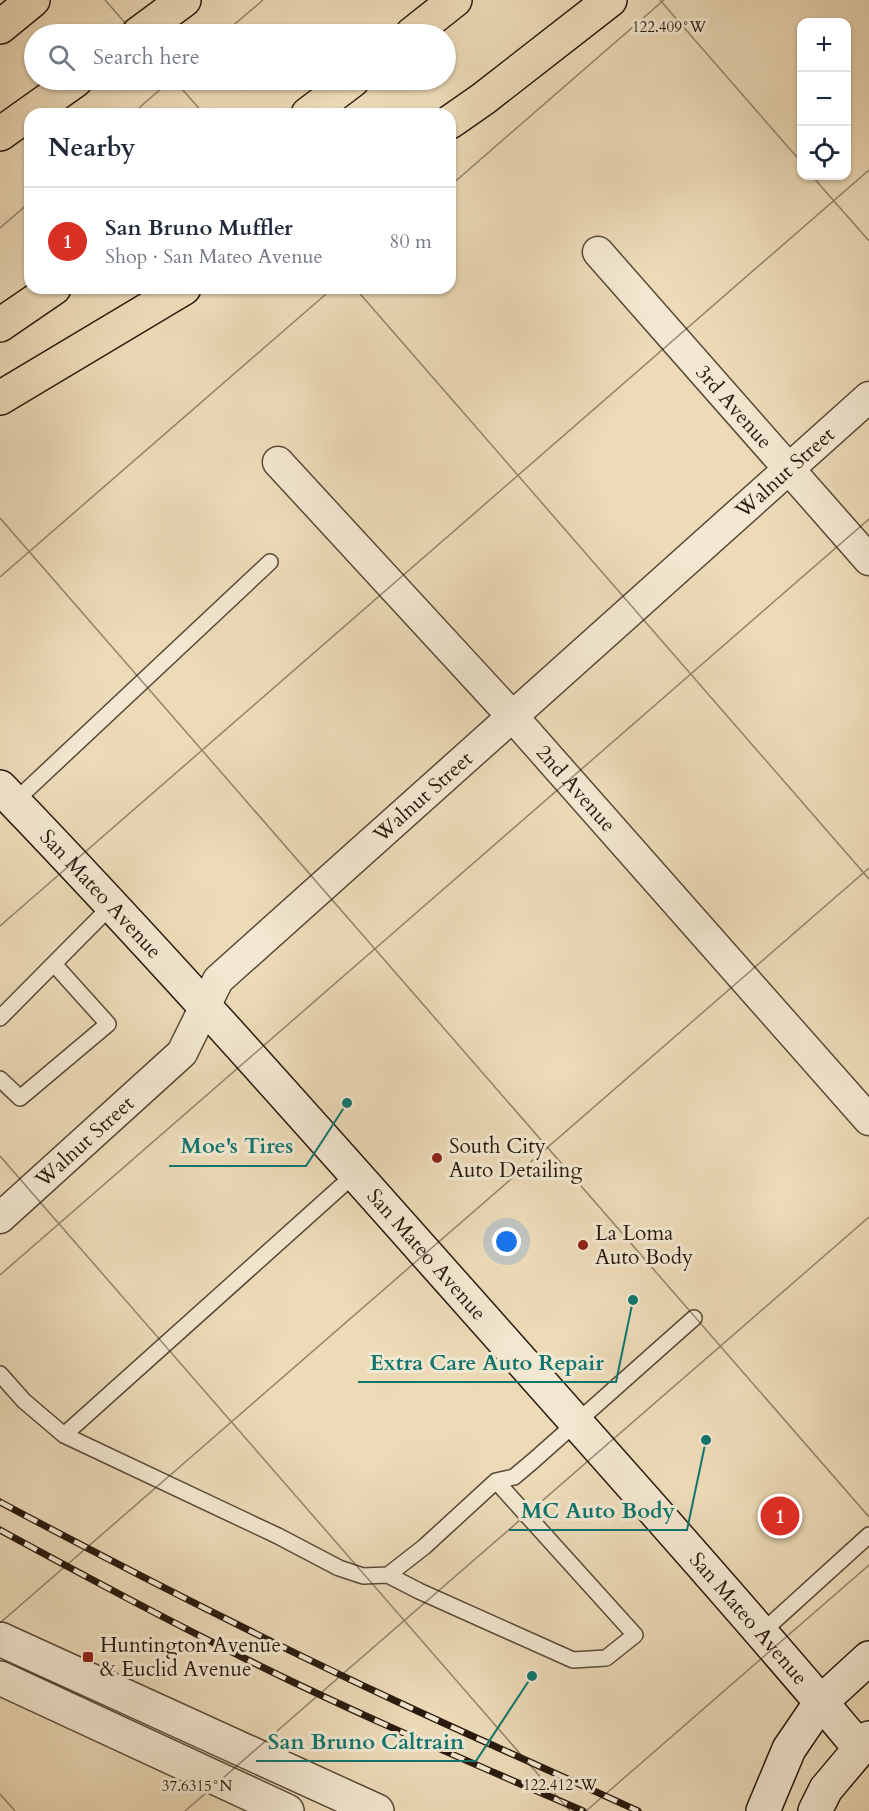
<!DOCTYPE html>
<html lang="en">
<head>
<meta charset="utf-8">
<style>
  :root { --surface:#fff; --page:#f6f6f7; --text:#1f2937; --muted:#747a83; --line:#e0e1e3; --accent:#d93025 }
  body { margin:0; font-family:Cardo,serif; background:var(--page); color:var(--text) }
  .controls { position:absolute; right:18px; top:18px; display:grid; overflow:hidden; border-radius:12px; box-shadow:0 2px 4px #0004 }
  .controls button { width:54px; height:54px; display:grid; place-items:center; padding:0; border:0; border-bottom:2px solid var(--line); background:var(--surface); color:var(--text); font:30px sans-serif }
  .you { position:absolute; left:507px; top:1242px; width:21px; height:21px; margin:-15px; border:4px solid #fff; border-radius:50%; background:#1a73e8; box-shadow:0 0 0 9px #1a73e833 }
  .badge { display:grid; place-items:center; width:39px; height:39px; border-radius:50%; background:var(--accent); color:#fff; font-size:20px; font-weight:700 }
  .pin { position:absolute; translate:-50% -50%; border:3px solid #fff; box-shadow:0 2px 6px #0006 }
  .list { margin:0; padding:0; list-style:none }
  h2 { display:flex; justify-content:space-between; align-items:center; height:78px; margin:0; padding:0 24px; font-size:26px }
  h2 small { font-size:20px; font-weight:400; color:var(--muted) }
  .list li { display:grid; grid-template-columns:39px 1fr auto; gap:18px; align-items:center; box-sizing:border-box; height:108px; padding:0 24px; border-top:2px solid var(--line) }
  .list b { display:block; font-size:22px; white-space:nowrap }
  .list p { margin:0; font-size:20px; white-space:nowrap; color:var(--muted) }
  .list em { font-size:20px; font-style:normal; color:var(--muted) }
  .icon { flex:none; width:33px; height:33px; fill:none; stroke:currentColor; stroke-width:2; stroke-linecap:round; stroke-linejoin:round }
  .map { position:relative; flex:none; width:869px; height:1811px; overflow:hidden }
  .search { position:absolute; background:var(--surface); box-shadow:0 2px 4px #0004; left:24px; top:24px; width:432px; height:66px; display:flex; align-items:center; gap:15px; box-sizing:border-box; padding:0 21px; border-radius:33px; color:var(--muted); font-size:22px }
  .panel { position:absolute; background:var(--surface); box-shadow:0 2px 4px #0004; left:24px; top:108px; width:432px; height:186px; border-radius:18px }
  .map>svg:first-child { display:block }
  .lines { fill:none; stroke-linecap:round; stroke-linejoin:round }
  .service-casing { stroke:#594a38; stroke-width:18 }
  .minor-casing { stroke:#594a38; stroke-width:33 }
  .tertiary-casing { stroke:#594a38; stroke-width:36 }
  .secondary-casing { stroke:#281a0e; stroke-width:36 }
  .motorway-casing { stroke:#281a0e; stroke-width:36 }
  .service { stroke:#f3e8d1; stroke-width:15 }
  .minor { stroke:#f3e8d1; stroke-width:30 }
  .tertiary { stroke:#f3e8d1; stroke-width:33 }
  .secondary { stroke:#f3e8d1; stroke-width:33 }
  .motorway { stroke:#eddbb8; stroke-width:33 }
  .rail-casing { stroke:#281a0e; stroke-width:7 }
  .rail { stroke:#f3e8d1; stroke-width:4.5; stroke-dasharray:14; stroke-linecap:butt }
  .ticks { fill:none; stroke:#281a0e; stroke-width:1.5; stroke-opacity:0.45 }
  .poi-dot { fill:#8f2418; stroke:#f3e8d1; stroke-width:2 }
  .labels { text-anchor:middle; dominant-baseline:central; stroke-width:6; stroke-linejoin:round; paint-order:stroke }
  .street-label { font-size:21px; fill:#281a0e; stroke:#f3e8d1 }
  .poi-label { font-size:21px; fill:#281a0e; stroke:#f3e8d1; text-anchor:start }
  .ticks-label { font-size:15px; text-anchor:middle; fill:#281a0e; stroke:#f3e8d1; stroke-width:6; stroke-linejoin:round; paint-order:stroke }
  .leader { fill:none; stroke:#0f766e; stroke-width:2 }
  .callout-dot { fill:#0f766e; stroke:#f3e8d1; stroke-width:2 }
  .callout-label { font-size:22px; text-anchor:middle; font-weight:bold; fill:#0f766e; stroke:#f3e8d1; stroke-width:6; stroke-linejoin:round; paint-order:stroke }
</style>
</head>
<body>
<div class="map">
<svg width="869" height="1811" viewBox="0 0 869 1811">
  <rect width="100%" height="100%" fill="#eddbb8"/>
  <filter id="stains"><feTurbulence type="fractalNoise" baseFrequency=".00333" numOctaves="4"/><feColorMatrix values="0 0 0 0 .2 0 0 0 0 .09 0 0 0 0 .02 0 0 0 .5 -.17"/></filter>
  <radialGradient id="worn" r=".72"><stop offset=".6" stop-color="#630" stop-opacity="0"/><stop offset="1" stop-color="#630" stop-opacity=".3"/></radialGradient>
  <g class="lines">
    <defs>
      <path id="service" d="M 14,802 L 270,562
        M 0,1018 L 113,904
        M 0,1079 L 20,1098 L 108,1024 L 54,964
        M 0,1374 L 24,1401 L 64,1435 L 278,1536 L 339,1568 L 363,1576 L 388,1575 L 419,1591 L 573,1660 L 606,1658 L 635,1635 L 496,1481
        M 64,1435 L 355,1174
        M 388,1575 L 424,1547 L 496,1481 L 514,1477 L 533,1461 L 694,1318
        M 761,1633 L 869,1535"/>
      <g id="minor">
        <path id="s1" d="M 598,252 L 869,560"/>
        <path id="s2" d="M 278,462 L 513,717 L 869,1120"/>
        <path id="s3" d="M 0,1218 L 182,1053 L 218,980 L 869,397"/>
      </g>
      <path id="tertiary" d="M 0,1639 L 377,1811
        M 0,1678 L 287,1811"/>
      <g id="secondary">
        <path id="s4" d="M 0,787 C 159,952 310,1123 462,1294 C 596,1445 730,1594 859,1747"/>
        <path d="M 763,1811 L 789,1749 L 821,1702 L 869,1658"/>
        <path d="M 815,1811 L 826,1789 L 869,1738"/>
      </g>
      <path id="motorway" d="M 0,27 L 33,0
        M 138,34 L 184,0
        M 412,34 L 455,0
        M 308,114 L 353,80
        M 450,122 L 483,99 L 610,0
        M 0,134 L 76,80
        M 0,325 L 54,288
        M 0,398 L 184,288"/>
    </defs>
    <use href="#service" class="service-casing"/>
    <use href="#minor" class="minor-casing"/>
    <use href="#tertiary" class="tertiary-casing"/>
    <use href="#secondary" class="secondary-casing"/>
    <use href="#motorway" class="motorway-casing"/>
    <use href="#service" class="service"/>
    <use href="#minor" class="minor"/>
    <use href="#tertiary" class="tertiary"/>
    <use href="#secondary" class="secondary"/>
    <use href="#motorway" class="motorway"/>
    <defs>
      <path id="rail" d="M 0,1502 C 131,1572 263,1639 398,1702 C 477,1739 558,1774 638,1811
        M 0,1530 C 81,1574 163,1618 246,1659 C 356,1714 470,1762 583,1811"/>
    </defs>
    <use href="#rail" class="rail-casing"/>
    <use href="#rail" class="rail"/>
  </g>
  <path class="ticks" d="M 105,0 L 135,34M 660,0 L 802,163M 223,34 L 263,0M 174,80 L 204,114M 132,114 L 171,80M 812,176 L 869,241M 450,186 L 664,0M 0,228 L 30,202M 355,288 L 869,879M 0,518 L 869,1517M 0,577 L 333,288M 0,926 L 869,170M 0,1156 L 570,1811M 0,1275 L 869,519M 0,1623 L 869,868M 0,1794 L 15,1811M 185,1811 L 869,1217M 586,1811 L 869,1565"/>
  <g class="poi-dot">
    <circle cx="437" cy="1158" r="6"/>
    <circle cx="583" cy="1245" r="6"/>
    <rect x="82" y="1651" width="12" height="12" rx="3"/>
  </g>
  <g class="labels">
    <g class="street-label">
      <text stroke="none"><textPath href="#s1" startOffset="206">3rd Avenue</textPath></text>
      <text stroke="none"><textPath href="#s3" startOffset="1088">Walnut Street</textPath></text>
      <text stroke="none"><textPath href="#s2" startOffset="442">2nd Avenue</textPath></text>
      <text stroke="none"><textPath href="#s3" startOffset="602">Walnut Street</textPath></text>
      <text stroke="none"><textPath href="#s4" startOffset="147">San Mateo Avenue</textPath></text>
      <text stroke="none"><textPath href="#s3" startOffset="114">Walnut Street</textPath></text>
      <text stroke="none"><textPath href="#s4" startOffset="633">San Mateo Avenue</textPath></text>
      <text stroke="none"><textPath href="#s4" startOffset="1119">San Mateo Avenue</textPath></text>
    </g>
    <g class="poi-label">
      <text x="449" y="1146">South City<tspan x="449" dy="24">Auto Detailing</tspan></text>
      <text x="595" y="1233">La Loma<tspan x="595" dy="24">Auto Body</tspan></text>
      <text x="100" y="1645">Huntington Avenue<tspan x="100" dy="24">&amp; Euclid Avenue</tspan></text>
    </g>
  </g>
  <g class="ticks-label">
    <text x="669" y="32">122.409°W</text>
    <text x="560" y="1790">122.412°W</text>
    <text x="197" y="1791">37.6315°N</text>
  </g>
  <path class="leader" d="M347 1103L306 1166H169M633 1300L616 1382H358M706 1440L687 1530H509M532 1676L476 1761H256"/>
  <g class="callout-dot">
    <circle cx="347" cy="1103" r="6"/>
    <circle cx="633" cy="1300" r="6"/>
    <circle cx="706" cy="1440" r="6"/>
    <circle cx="532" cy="1676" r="6"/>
  </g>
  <g class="callout-label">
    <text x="237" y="1153">Moe's Tires</text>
    <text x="487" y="1370">Extra Care Auto Repair</text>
    <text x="598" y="1518">MC Auto Body</text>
    <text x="366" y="1749">San Bruno Caltrain</text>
  </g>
  <rect width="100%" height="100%" filter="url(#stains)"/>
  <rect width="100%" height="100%" fill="url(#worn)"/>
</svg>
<div class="controls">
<button>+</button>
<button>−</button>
<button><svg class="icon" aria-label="locate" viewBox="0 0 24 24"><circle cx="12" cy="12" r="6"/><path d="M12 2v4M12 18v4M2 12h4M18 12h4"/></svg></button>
</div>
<div class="you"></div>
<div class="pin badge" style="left:780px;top:1516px">1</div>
<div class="search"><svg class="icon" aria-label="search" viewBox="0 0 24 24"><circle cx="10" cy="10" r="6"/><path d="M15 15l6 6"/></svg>Search here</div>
<section class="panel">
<h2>Nearby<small></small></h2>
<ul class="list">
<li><span class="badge">1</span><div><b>San Bruno Muffler</b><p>Shop · San Mateo Avenue</p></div><em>80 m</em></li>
</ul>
</section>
</div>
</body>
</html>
